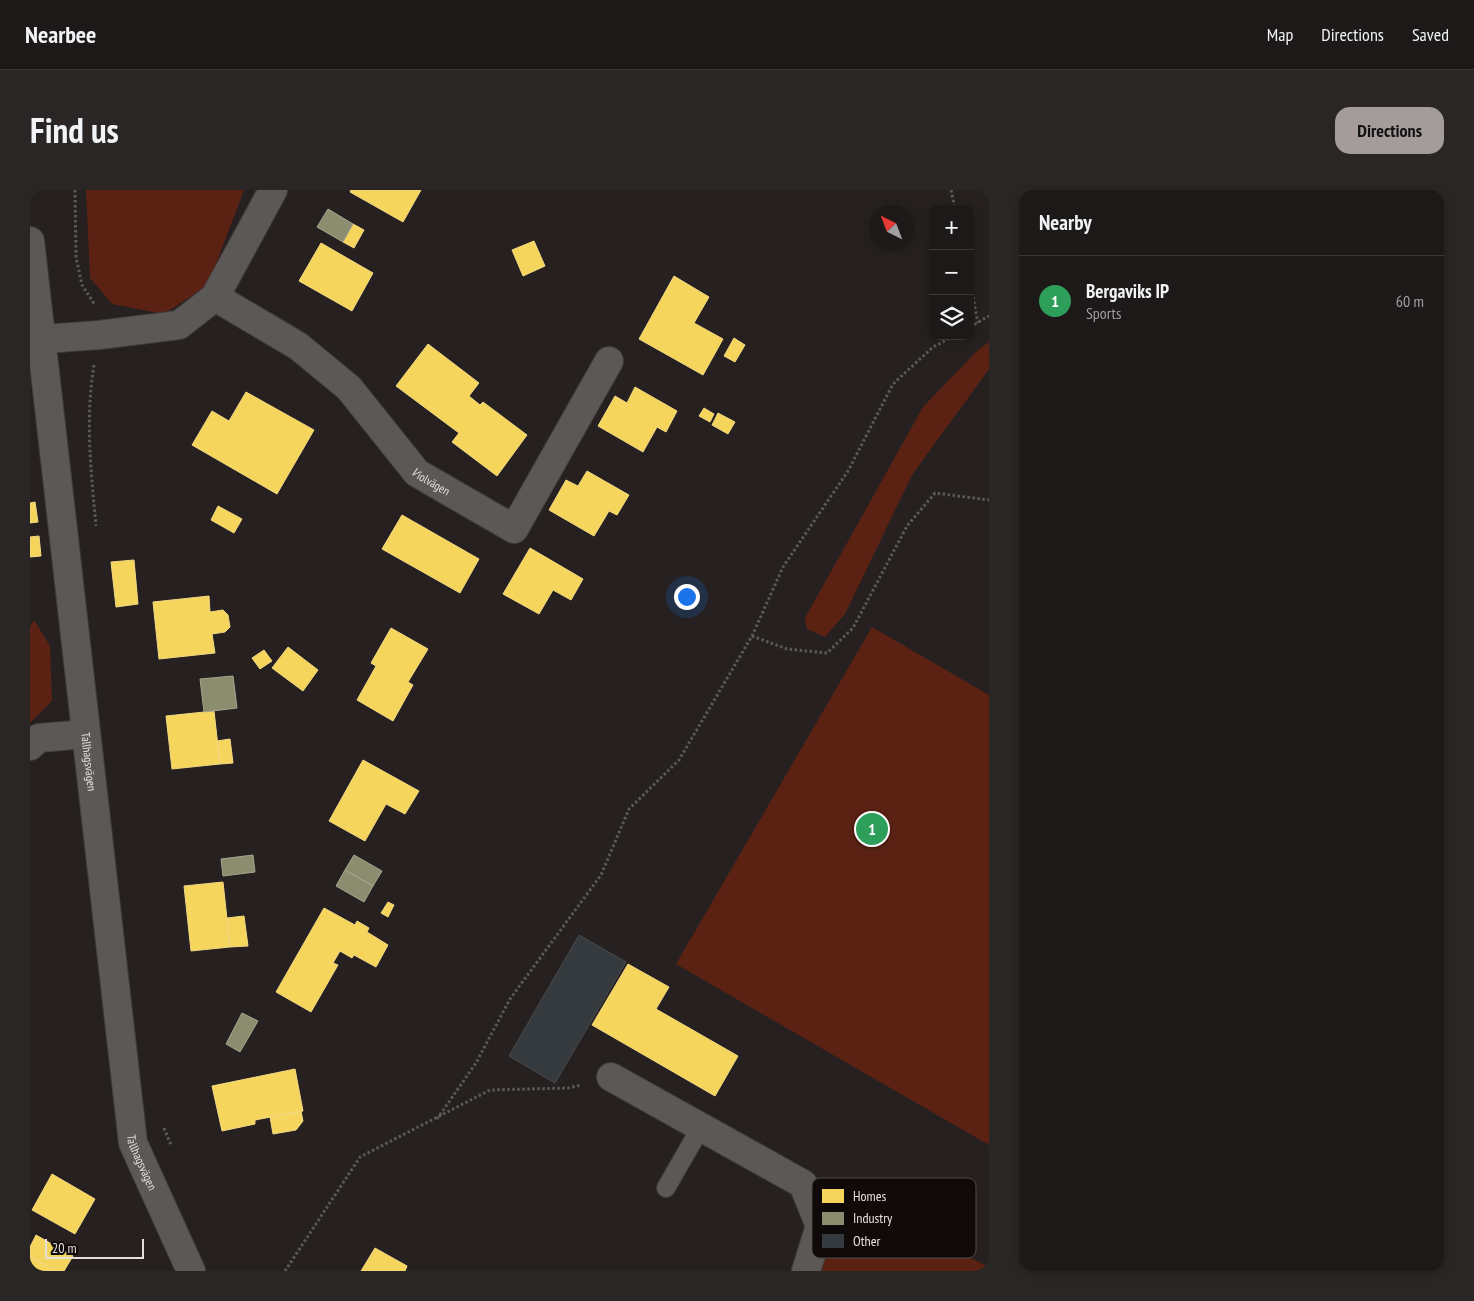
<!DOCTYPE html>
<html lang="en">
<head>
<meta charset="utf-8">
<style>
  :root { --surface:#1c1918; --page:#292625; --text:#f1f3f6; --muted:#a0a0a2; --line:#3a3837; --accent:#a39c9b }
  body { margin:0; font-family:"PT Sans Narrow",sans-serif; background:var(--page); color:var(--text) }
  .controls { position:absolute; right:15px; top:15px; display:grid; overflow:hidden; border-radius:10px; box-shadow:0 2px 8px #0003 }
  .controls button { width:45px; height:45px; display:grid; place-items:center; padding:0; border:0; border-bottom:1px solid var(--line); background:var(--surface); color:var(--text); font:25px sans-serif }
  .compass { position:absolute; left:839px; top:15px; width:45px; height:45px; border-radius:50%; background:var(--surface); box-shadow:0 2px 8px #0003; rotate:318deg }
  .scale { position:absolute; left:15px; bottom:12px; width:99px; box-sizing:border-box; padding-left:5px; border:2px solid #e7dfdd; border-top:0; font-size:14px; line-height:18px; white-space:nowrap; color:#e7dfdd; -webkit-text-stroke:4px #0f0a09; paint-order:stroke }
  .you { position:absolute; left:656px; top:406px; width:18px; height:18px; margin:-12px; border:4px solid #fff; border-radius:50%; background:#1a73e8; box-shadow:0 0 0 8px #1a73e833 }
  .badge { display:grid; place-items:center; width:32px; height:32px; border-radius:50%; background:var(--accent); color:#fff; font-size:16px; font-weight:700 }
  .pin { position:absolute; translate:-50% -50%; border:2px solid #fff; box-shadow:0 1px 5px #0006 }
  .list { margin:0; padding:0; list-style:none }
  h2 { display:flex; justify-content:space-between; align-items:center; height:65px; margin:0; padding:0 20px; font-size:21px }
  h2 small { font-size:16px; font-weight:400; color:var(--muted) }
  .list li { display:grid; grid-template-columns:32px 1fr auto; gap:15px; align-items:center; box-sizing:border-box; height:90px; padding:0 20px; border-top:1px solid var(--line) }
  .list b { display:block; font-size:19px; white-space:nowrap }
  .list p { margin:0; font-size:16px; white-space:nowrap; color:var(--muted) }
  .list em { font-size:16px; font-style:normal; color:var(--muted) }
  .icon { flex:none; width:28px; height:28px; fill:none; stroke:currentColor; stroke-width:2; stroke-linecap:round; stroke-linejoin:round }
  .map { position:relative; flex:none; width:959px; height:1081px; overflow:hidden; border-radius:15px }
  header { display:flex; align-items:center; gap:30px; box-sizing:border-box; height:70px; padding:0 25px; background:var(--surface); border-bottom:1px solid var(--line) }
  header strong { font-size:24px }
  nav { display:flex; gap:28px; margin-inline-start:auto; font-size:18px }
  .intro { display:flex; align-items:center; justify-content:space-between; box-sizing:border-box; height:120px; padding:0 30px }
  h1 { margin:0; font-size:35px }
  .button { padding:12px 22px; border-radius:15px; background:var(--accent); color:#111; font-size:18px; font-weight:700 }
  main { display:flex; gap:30px; padding:0 30px }
  aside { flex:1; background:var(--surface); border-radius:15px; box-shadow:0 2px 8px #0003 }
  .map>svg:first-child { display:block }
  .green { fill:#5b2214 }
  .homes { fill:#f6d55c; stroke:#f2d883 }
  .industry { fill:#8c8c6e; stroke:#a7a58f }
  .building { fill:#343a3e; stroke:#4a4a4a }
  .lines { fill:none; stroke-linecap:round; stroke-linejoin:round }
  .lane-casing { stroke:#423d3c; stroke-width:20 }
  .street-casing { stroke:#423d3c; stroke-width:30 }
  .secondary-casing { stroke:#423d3c; stroke-width:30 }
  .path { stroke:#5d5958; stroke-width:3; stroke-dasharray:2.5 2.5; stroke-linecap:butt }
  .lane { stroke:#5c5857; stroke-width:18 }
  .street { stroke:#5c5857; stroke-width:28 }
  .secondary { stroke:#5c5857; stroke-width:28 }
  .labels { text-anchor:middle; dominant-baseline:central; stroke-width:5; stroke-linejoin:round; paint-order:stroke }
  .street-label { font-size:12px; fill:#e7dfdd; stroke:#0f0a09 }
  .key { fill:#0f0a09; stroke:#504a49; stroke-width:1 }
  .key-label { font-size:14px; fill:#e7dfdd }
</style>
</head>
<body>
<header>
<strong>Nearbee</strong>
<nav><a>Map</a><a>Directions</a><a>Saved</a></nav>
</header>
<div class="intro"><h1>Find us</h1><a class="button">Directions</a></div>
<main>
<div class="map">
<svg width="959" height="1081" viewBox="0 0 959 1081">
  <rect width="100%" height="100%" fill="#262120"/>
  <path class="green" d="M 56,0 L 214,0 L 178,95 L 134,124 L 82,114 L 60,88 Z
    M 959,152 L 959,179 L 882,285 L 815,424 L 795,447 L 777,439 L 775,428 L 893,217 L 948,160 Z
    M 4,430 L 20,456 L 22,511 L 0,533 L 0,437 Z
    M 842,437 L 959,505 L 959,955 L 646,774 Z
    M 835,1016 L 959,1077 L 959,1081 L 791,1081 L 807,1023 Z"/>
  <path class="homes" d="M 321,0 L 391,0 L 373,32 L 320,2 Z
    M 323,34 L 334,40 L 324,58 L 313,52 Z
    M 504,51 L 515,76 L 493,86 L 482,60 Z
    M 291,53 L 343,83 L 322,121 L 269,91 Z
    M 644,86 L 679,107 L 664,133 L 693,149 L 673,185 L 609,149 Z
    M 704,148 L 715,155 L 705,172 L 694,166 Z
    M 398,154 L 449,193 L 439,206 L 450,215 L 453,212 L 497,245 L 467,286 L 422,252 L 429,243 L 366,196 Z
    M 605,197 L 647,221 L 636,242 L 627,237 L 613,262 L 568,236 L 585,206 L 597,213 Z
    M 216,202 L 284,240 L 247,304 L 162,255 L 182,221 L 199,231 Z
    M 674,218 L 684,224 L 680,232 L 669,226 Z
    M 688,223 L 705,232 L 698,244 L 682,235 Z
    M 557,281 L 599,305 L 587,325 L 579,321 L 564,346 L 519,320 L 536,290 L 548,296 Z
    M 5,312 L 8,332 L 0,333 L 0,313 Z
    M 188,316 L 212,329 L 204,343 L 181,330 Z
    M 372,325 L 449,369 L 430,403 L 352,359 Z
    M 9,346 L 11,366 L 0,367 L 0,347 Z
    M 500,358 L 553,389 L 541,410 L 523,400 L 509,424 L 473,404 Z
    M 104,370 L 108,414 L 86,417 L 81,372 Z
    M 179,406 L 180,422 L 193,420 L 198,425 L 200,437 L 195,442 L 182,444 L 185,463 L 129,469 L 123,412 Z
    M 361,438 L 398,459 L 378,492 L 383,495 L 363,531 L 327,510 L 346,476 L 341,473 Z
    M 258,457 L 288,480 L 273,501 L 242,478 Z
    M 234,460 L 242,471 L 230,479 L 222,468 Z
    M 184,521 L 190,574 L 142,579 L 136,526 Z
    M 200,549 L 203,573 L 190,574 L 187,551 Z
    M 333,570 L 389,601 L 375,624 L 356,614 L 335,651 L 299,631 Z
    M 193,692 L 200,757 L 161,761 L 154,696 Z
    M 358,712 L 364,715 L 358,727 L 351,723 Z
    M 294,718 L 325,735 L 327,731 L 339,738 L 337,742 L 358,755 L 346,777 L 324,765 L 322,768 L 310,761 L 303,773 L 308,775 L 281,822 L 246,802 Z
    M 214,726 L 218,756 L 200,757 L 197,728 Z
    M 598,774 L 639,797 L 626,819 L 708,866 L 685,906 L 562,835 Z
    M 265,879 L 273,921 L 225,930 L 225,934 L 192,941 L 182,896 Z
    M 271,921 L 273,931 L 266,940 L 243,944 L 240,927 Z
    M 22,984 L 65,1009 L 45,1044 L 2,1020 Z
    M 6,1045 L 43,1066 L 34,1081 L 26,1081 L 0,1067 L 0,1057 Z
    M 345,1058 L 377,1076 L 375,1081 L 331,1081 Z
    M 0,1067 L 26,1081 L 0,1081 Z"/>
  <path class="industry" d="M 298,19 L 323,34 L 313,52 L 287,37 Z
    M 203,486 L 207,518 L 174,522 L 170,489 Z
    M 223,665 L 225,682 L 193,686 L 191,669 Z
    M 324,665 L 352,681 L 343,696 L 315,680 Z
    M 315,680 L 343,696 L 334,712 L 306,696 Z
    M 212,823 L 228,831 L 210,862 L 196,854 Z"/>
  <path class="building" d="M 549,745 L 596,772 L 525,893 L 479,866 Z"/>
  <g class="lines">
    <defs>
      <path id="lane" d="M 636,998 L 671,937"/>
      <g id="street">
        <path id="s1" d="M 185,107 L 268,156 L 319,198 L 387,283 L 484,339 L 579,171"/>
        <path d="M 0,150 L 69,145 L 149,135 L 185,107 L 243,0"/>
        <path d="M 0,556 L 9,548 L 56,544"/>
        <path d="M 581,887 L 773,994 L 790,1036 L 776,1081"/>
      </g>
      <g id="secondary">
        <path id="s2" d="M 0,51 L 103,953 L 161,1081"/>
      </g>
    </defs>
    <use href="#lane" class="lane-casing"/>
    <use href="#street" class="street-casing"/>
    <use href="#secondary" class="secondary-casing"/>
    <path class="path" d="M 45,0 L 46,67 L 52,95 L 65,115
      M 921,0 L 925,19
      M 940,92 L 948,133
      M 940,137 L 959,126
      M 64,175 C 55,229 61,281 66,336
      M 722,446 L 757,459 L 797,463 L 823,438 L 877,336 L 905,303 L 959,310
      M 407,929 L 446,873 L 480,809 L 571,685 L 599,619 L 649,570 L 722,446 L 753,377 L 818,281 L 863,194 L 903,157 L 924,146
      M 134,938 L 141,955
      M 255,1081 L 330,967 L 460,900 L 538,898 L 551,895"/>
    <use href="#lane" class="lane"/>
    <use href="#street" class="street"/>
    <use href="#secondary" class="secondary"/>
  </g>
  <g class="labels">
    <g class="street-label">
      <text stroke="none"><textPath href="#s1" startOffset="288">Violvägen</textPath></text>
      <text stroke="none"><textPath href="#s2" startOffset="524">Tallhagsvägen</textPath></text>
      <text stroke="none"><textPath href="#s2" startOffset="929">Tallhagsvägen</textPath></text>
    </g>
  </g>
  <rect x="782" y="988" width="164" height="80" rx="8" class="key"/>
  <rect x="792" y="999" width="22" height="14" fill="#f6d55c"/>
  <rect x="792" y="1022" width="22" height="13" fill="#8c8c6e"/>
  <rect x="792" y="1044" width="22" height="14" fill="#343a3e"/>
  <g class="key-label">
    <text x="823" y="1011">Homes</text>
    <text x="823" y="1033">Industry</text>
    <text x="823" y="1056">Other</text>
  </g>
</svg>
<div class="controls">
<button>+</button>
<button>−</button>
<button><svg class="icon" aria-label="layers" viewBox="0 0 24 24"><path d="M12 4l9 5-9 5-9-5zM3 14l9 5 9-5"/></svg></button>
</div>
<svg class="compass" viewBox="-18 -18 36 36"><path d="M0-13l5 13h-10z" fill="#e53935"/><path d="M0 13l5-13h-10z" fill="#a0a0a2"/></svg>
<div class="scale">20 m</div>
<div class="you"></div>
<div class="pin badge" style="left:842px;top:639px;background:#2e9e5b">1</div>
</div>
<aside>
<h2>Nearby<small></small></h2>
<ul class="list">
<li><span class="badge" style="background:#2e9e5b">1</span><div><b>Bergaviks IP</b><p>Sports</p></div><em>60 m</em></li>
</ul>
</aside>
</main>
</body>
</html>
